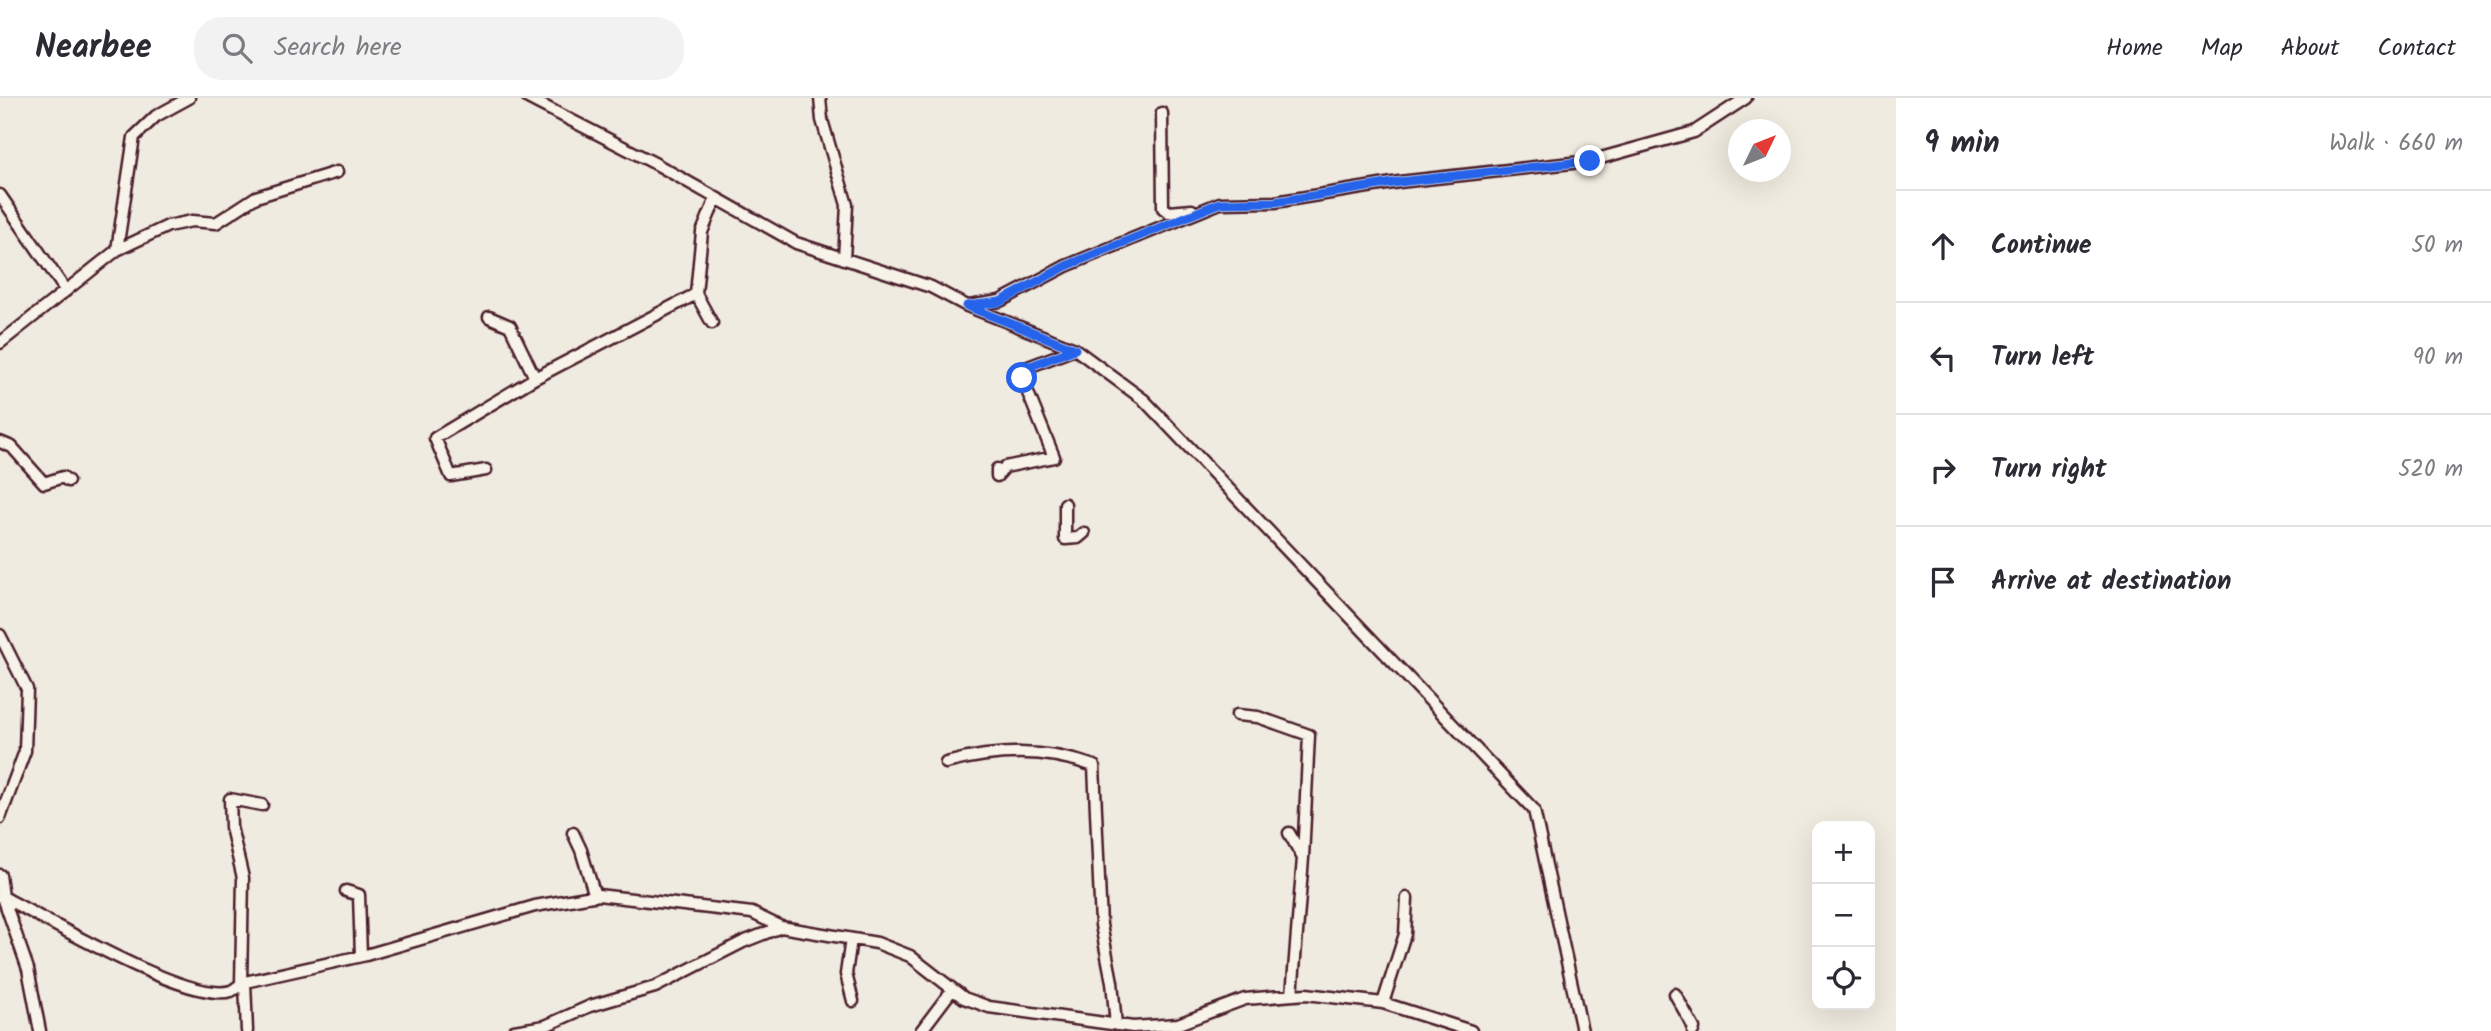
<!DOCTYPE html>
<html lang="en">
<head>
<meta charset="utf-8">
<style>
  :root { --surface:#fff; --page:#f2f2f3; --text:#2b2b33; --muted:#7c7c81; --line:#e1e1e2 }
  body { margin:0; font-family:Kalam,sans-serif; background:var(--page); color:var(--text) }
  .controls { position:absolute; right:21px; bottom:21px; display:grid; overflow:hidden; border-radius:14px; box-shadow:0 7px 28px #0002 }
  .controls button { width:63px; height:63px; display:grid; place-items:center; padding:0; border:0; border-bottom:2px solid var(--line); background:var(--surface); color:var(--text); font:35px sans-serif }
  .compass { position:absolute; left:1728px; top:21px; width:63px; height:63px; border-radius:50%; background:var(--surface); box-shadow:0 7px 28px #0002; rotate:47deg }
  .stop { position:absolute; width:21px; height:21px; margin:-16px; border:5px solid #2563eb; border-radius:50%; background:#fff }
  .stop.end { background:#2563eb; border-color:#fff; box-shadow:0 2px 7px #0008 }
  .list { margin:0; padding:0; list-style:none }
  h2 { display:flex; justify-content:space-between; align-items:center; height:91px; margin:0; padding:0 28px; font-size:30px }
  h2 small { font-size:23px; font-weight:400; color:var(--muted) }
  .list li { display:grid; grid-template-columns:46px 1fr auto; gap:21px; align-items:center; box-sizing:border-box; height:112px; padding:0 28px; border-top:2px solid var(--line) }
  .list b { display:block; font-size:26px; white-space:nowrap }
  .list em { font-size:23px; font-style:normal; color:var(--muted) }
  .icon { flex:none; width:38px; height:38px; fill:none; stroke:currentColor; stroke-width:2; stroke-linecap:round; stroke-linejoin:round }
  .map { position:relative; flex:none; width:1896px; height:933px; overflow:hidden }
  header { display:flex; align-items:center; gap:42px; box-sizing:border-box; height:98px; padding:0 35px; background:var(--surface); border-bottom:2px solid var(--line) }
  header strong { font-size:33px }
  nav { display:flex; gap:38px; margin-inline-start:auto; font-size:24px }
  .search { width:490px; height:63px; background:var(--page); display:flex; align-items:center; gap:18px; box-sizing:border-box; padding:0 24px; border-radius:28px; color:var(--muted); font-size:26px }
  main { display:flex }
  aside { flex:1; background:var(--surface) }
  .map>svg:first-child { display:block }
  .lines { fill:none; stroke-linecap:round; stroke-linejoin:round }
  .street-casing { stroke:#4a1f2b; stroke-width:15 }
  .street { stroke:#f7f3e8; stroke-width:10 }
  .route { stroke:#2563eb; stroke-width:9 }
</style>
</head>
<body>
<header>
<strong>Nearbee</strong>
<div class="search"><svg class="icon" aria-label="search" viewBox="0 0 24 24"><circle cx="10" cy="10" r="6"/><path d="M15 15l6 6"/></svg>Search here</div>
<nav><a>Home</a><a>Map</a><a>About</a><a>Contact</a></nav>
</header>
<main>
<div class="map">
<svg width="1896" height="933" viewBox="0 0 1896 933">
  <rect width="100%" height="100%" fill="#f0ebe0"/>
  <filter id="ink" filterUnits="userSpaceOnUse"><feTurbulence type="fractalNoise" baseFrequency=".0143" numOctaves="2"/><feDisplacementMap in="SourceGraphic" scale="14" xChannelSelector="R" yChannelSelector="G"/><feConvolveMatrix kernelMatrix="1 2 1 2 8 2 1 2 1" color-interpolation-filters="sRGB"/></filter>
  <g filter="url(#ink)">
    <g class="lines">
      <defs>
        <path id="street" d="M 528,0 L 656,66 L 796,145 L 931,189 L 967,208 L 1075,251 L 1144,302 L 1534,712 L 1582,933
          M 820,0 L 822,22 L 847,107 L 844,161
          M 1162,15 L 1163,110 L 1169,114 L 1192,112
          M 0,97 L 66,193
          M 117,152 L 134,39 L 156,18 L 189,0
          M 969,208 L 1000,203 L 1066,168 L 1220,105 L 1275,104 L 1399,84 L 1590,63 L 1694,34 L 1746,0
          M 489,219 L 510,228 L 535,280
          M 712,225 L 696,196 L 702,134 L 716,100
          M 0,245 L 117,152 L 168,128 L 192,123 L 216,125 L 256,99 L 337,74
          M 0,344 L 12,349 L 44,385 L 63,379 L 68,383
          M 997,371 L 997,378 L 1005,369 L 1054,359 L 1022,280 L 1023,271 L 1075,251
          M 486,372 L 451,378 L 435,340 L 535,280 L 696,196
          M 1065,406 L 1065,441 L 1078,440 L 1084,435
          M 0,537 L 27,591 L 25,653 L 0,720
          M 1237,617 L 1258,619 L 1309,637 L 1303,760
          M 946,665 C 997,652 1044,650 1094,668 L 1101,827 L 1112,884 L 1116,927
          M 573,735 L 581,752 L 595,798
          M 1289,735 L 1303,760 L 1292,897
          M 0,777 L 3,799 L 0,799
          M 346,793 L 359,797 L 361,858
          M 851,841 L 846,876 L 853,903
          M 245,884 L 247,933
          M 241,886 L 243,780 L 231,729 L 230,701 L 262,707
          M 1675,896 L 1694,930 L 1693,933
          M 1383,905 L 1405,836 L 1407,800
          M 40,933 L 28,871 L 3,799 C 46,821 189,906 231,893 C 236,891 240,886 245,884 L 366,857 L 535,808 L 598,797 L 752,815 L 781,829 L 877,845 L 910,858 L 964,900 L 989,909 L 1133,929 L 1178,926 L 1245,901 L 1306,896 L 1383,905 L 1471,933
          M 514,933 L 545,928 L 590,908 L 655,889 L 743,844 L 781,829
          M 921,933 L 952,892"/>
      </defs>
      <use href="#street" class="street-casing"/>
      <use href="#street" class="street"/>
    </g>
  </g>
  <g class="lines" filter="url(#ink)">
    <path class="route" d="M 1022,280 L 1023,271 L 1075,251 L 967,208 L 1000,204 L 1066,168 L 1220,105 L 1275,104 L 1399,84 L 1590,63"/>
  </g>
</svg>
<div class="controls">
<button>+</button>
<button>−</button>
<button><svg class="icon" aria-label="locate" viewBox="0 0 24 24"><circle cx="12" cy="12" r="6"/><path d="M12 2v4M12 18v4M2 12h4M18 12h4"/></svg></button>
</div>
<svg class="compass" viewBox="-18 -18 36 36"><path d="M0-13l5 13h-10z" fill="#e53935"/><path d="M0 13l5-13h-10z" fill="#7c7c81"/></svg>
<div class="stop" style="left:1022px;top:280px"></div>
<div class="stop end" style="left:1590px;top:63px"></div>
</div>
<aside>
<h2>9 min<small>Walk · 660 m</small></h2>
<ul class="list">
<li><svg class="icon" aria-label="ahead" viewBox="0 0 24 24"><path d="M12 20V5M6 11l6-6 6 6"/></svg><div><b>Continue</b></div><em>50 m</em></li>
<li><svg class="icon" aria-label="left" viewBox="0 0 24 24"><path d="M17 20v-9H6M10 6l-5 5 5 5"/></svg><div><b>Turn left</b></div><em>90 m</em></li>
<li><svg class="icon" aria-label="right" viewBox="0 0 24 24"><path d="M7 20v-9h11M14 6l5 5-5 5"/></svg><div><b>Turn right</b></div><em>520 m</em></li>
<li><svg class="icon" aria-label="arrive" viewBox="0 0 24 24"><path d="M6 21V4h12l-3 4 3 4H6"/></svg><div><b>Arrive at destination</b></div></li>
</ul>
</aside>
</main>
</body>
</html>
